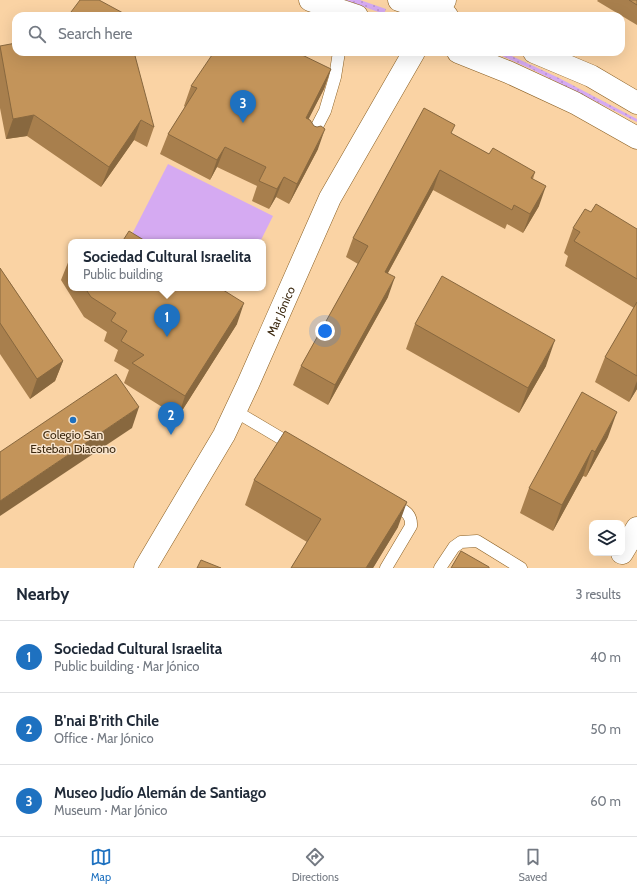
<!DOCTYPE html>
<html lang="en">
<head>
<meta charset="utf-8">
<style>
  :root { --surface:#fff; --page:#f6f6f7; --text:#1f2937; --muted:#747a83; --line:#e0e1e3; --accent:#1e71c0 }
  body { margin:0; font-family:Cabin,sans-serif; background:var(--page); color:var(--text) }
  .controls { position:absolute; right:12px; bottom:12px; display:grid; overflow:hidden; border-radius:8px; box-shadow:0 4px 16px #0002 }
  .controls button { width:36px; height:36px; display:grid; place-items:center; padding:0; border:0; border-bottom:1px solid var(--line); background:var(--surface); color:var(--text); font:20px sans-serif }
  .you { position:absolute; left:325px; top:331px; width:14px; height:14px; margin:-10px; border:3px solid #fff; border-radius:50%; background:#1a73e8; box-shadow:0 0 0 6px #1a73e833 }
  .badge { display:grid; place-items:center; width:26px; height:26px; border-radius:50%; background:var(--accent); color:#fff; font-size:13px; font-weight:700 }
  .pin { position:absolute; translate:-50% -33px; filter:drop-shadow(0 1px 2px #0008) }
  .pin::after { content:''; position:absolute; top:21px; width:14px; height:12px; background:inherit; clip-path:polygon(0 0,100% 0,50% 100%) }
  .popup { position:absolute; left:68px; top:239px; width:198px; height:52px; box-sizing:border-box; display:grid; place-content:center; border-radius:8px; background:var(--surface); filter:drop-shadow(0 1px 3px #0005); font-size:13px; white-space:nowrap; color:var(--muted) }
  .popup b { font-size:15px; color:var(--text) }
  .popup::after { content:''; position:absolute; left:50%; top:100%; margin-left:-8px; border:8px solid transparent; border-top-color:var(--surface) }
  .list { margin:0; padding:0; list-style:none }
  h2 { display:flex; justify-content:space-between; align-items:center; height:52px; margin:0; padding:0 16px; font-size:17px }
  h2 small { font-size:13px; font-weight:400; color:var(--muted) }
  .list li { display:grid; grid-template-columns:26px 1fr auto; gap:12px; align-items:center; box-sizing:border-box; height:72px; padding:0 16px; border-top:1px solid var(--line) }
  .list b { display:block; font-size:15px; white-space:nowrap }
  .list p { margin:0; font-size:13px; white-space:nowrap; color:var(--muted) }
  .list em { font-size:13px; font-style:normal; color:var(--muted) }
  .icon { flex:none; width:22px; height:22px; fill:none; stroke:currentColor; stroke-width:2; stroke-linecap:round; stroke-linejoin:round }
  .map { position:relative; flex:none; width:637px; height:568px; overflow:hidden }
  .search { position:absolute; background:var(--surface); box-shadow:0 4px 16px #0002; left:12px; right:12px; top:12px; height:44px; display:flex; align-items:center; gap:10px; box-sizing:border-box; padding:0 14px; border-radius:12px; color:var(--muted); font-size:15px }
  .sheet { height:268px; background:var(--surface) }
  nav { display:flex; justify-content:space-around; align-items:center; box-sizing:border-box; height:56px; border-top:1px solid var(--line); background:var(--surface); font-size:11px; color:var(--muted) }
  nav a { display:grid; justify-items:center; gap:2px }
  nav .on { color:var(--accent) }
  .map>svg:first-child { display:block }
  .grass { fill:url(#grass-dots) }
  .garden { fill:#d5aaf2 }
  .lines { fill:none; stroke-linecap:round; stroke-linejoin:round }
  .lane-casing { stroke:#895e21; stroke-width:13 }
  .street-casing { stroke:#895e21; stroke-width:23 }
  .secondary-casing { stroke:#895e21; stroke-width:23 }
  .primary-casing { stroke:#895e21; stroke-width:23 }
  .lane { stroke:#fff; stroke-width:12 }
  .street { stroke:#fff; stroke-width:22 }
  .secondary { stroke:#fff; stroke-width:22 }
  .primary { stroke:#fff; stroke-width:22 }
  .wall { fill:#a87f4d }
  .shaded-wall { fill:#88683f }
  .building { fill:#c3945a; stroke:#88683f }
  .poi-dot { fill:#1e71c0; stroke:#f8e4cd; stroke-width:1.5 }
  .labels { text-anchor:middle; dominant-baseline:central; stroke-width:3; stroke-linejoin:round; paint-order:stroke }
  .street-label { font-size:12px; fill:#3c2910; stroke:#f8e4cd }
  .poi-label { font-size:12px; fill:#3c2910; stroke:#f8e4cd }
</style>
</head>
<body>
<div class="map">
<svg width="637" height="568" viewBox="0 0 637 568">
  <defs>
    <pattern id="grass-dots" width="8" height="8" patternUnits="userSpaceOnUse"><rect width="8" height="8" fill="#d5aaf2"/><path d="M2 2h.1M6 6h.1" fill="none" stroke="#b892ce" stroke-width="1.8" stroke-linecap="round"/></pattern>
  </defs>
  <rect width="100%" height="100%" fill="#fad3a4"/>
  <path class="grass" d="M 345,0 L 360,0 L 386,9 L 384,14 Z
    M 493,52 L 503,52 L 559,78 L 637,119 L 637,122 L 531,69 Z"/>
  <path class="garden" d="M 168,164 L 273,216 L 260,242 L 128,242 Z"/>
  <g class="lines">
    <defs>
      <path id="lane" d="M 310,140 L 325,111 L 335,77 L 339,52
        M 235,411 L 294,446
        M 386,568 L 411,526 C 412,512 402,510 391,503
        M 440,568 L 454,547 L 461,542 L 477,541 L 521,568"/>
      <path id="street" d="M 438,13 L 445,0"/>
      <g id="secondary">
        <path d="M 310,0 L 357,16"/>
        <path d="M 399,0 L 447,16"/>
        <path d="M 458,52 L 508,72 L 575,103 L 637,138"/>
        <path d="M 534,52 L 591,76 L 637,103"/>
        <path id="s1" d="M 145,568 L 224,435 L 248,384 L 330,198 L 414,52"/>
      </g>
      <path id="primary" d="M 622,553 L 637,528"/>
    </defs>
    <use href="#lane" class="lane-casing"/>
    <use href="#street" class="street-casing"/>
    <use href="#secondary" class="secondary-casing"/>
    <use href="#primary" class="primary-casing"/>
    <use href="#lane" class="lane"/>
    <use href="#street" class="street"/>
    <use href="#secondary" class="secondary"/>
    <use href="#primary" class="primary"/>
  </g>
  <path class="wall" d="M 598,0 L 637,0 L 637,25 L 597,1 Z
    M 0,46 L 154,127 L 147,147 L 134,140 L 101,187 L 27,136 L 6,139 L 0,108 Z
    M 331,69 L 324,89 L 308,119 L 318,149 L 289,204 L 276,197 L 269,209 L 252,201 L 257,186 L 217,167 L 210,180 L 160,154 L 168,134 L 185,107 L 184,106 L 191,86 Z
    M 452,134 L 489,154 L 535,172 L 533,179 L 539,206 L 523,233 L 507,224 L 505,229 L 433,190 L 388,273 L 388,297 L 328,405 L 293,385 L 301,366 L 358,264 L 346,257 L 353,238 Z
    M 591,212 L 637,229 L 637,389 L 629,402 L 595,382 L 605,357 L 634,308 L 565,266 L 568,256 L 564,253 L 573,228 Z
    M 71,256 L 71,288 L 220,288 L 237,324 L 178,417 L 124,383 L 129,370 L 114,361 L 118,350 L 104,341 L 107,332 L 84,317 L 61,280 L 69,260 Z
    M 0,268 L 63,361 L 55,381 L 30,399 L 0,354 Z
    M 415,324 L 546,366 L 519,413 L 406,349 Z
    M 608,437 L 586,477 L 583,476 L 553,531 L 520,513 L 529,488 Z
    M 254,480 L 398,527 L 373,568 L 291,568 L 307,542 L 245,505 Z"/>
  <path class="shaded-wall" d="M 331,69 L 324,89 L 299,138 L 306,118 Z
    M 34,115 L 27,136 L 6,139 L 13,119 Z
    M 141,120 L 134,140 L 101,187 L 109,167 Z
    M 325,129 L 318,149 L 289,204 L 297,184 Z
    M 225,147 L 217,167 L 210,180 L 217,160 Z
    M 440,170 L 433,190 L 378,291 L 385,272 Z
    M 284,177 L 276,197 L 269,209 L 277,189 Z
    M 546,186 L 539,206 L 523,233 L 530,214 Z
    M 395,277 L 388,297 L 328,405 L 335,385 Z
    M 244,303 L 237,324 L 178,417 L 185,396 Z
    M 555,340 L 546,366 L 519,413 L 528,388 Z
    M 63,361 L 55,381 L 30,399 L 37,379 Z
    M 637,381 L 637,389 L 629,402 Z
    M 139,407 L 132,428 L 0,516 L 0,501 Z
    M 617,412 L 608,437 L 586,477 L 595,452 Z
    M 592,450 L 583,476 L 553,531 L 562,505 Z
    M 407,502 L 398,527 L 373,568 L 366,568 Z"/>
  <path class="building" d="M 80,0 L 99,0 L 123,13 L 124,16 L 68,16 Z
    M 629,0 L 637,0 L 637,5 Z
    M 16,43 L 16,52 L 134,52 L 154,127 L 141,120 L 109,167 L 34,115 L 13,119 L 0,46 Z
    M 214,52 L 296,52 L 331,69 L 306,118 L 310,120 L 314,126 L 317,127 L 321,126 L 325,129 L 297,184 L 284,177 L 277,189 L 259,181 L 266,167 L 225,147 L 217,160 L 168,134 L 197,88 L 191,86 Z
    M 424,108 L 455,125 L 451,133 L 489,154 L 493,148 L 535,172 L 531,178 L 546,186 L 530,214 L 514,205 L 512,210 L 440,170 L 385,272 L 395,277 L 335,385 L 301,366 L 368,246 L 353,238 Z
    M 596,204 L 637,229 L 637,279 L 574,241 L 580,232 L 573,228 L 585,209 L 591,212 Z
    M 129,231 L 147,242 L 122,242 Z
    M 71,256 L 71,264 L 69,260 Z
    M 0,268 L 63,361 L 37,379 L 0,323 Z
    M 442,276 L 555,340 L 528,388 L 415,324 Z
    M 85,288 L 220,288 L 244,303 L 185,396 L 132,363 L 144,355 L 121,341 L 127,331 L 111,321 L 116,313 L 91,297 Z
    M 637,302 L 637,376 L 605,357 Z
    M 116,374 L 139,407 L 0,501 L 0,452 Z
    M 582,392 L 617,412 L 595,452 L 592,450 L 562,505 L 529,488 Z
    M 285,431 L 407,502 L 366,568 L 291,568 L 321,519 L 254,480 Z
    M 461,551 L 489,567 L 489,568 L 451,568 Z
    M 201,560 L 221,568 L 197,568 Z"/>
  <circle class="poi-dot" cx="73" cy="420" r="4"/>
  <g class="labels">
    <g class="street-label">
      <text stroke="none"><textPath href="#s1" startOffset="291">Mar Jónico</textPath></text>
    </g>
    <g class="poi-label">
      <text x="73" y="434">Colegio San<tspan x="73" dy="14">Esteban Diacono</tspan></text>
    </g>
  </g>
</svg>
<div class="controls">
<button><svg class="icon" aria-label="layers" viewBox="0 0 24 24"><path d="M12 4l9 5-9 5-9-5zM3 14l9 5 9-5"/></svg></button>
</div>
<div class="you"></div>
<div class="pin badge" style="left:167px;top:337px">1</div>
<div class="popup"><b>Sociedad Cultural Israelita</b>Public building</div>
<div class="pin badge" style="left:171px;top:435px">2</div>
<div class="pin badge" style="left:243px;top:123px">3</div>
<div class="search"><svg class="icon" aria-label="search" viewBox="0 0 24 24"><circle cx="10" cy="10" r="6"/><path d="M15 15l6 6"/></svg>Search here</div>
</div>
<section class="sheet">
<h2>Nearby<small>3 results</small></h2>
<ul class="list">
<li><span class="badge">1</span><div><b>Sociedad Cultural Israelita</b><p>Public building · Mar Jónico</p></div><em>40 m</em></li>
<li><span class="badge">2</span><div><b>B'nai B'rith Chile</b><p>Office · Mar Jónico</p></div><em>50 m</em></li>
<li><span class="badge">3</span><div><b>Museo Judío Alemán de Santiago</b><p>Museum · Mar Jónico</p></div><em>60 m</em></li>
</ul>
</section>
<nav>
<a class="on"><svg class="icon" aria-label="map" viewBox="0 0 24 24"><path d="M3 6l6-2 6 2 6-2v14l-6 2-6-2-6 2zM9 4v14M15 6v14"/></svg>Map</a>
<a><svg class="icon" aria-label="directions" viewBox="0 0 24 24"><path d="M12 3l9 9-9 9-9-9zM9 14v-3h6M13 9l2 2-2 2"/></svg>Directions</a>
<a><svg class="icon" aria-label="saved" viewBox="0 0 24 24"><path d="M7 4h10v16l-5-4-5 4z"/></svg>Saved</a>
</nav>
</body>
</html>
